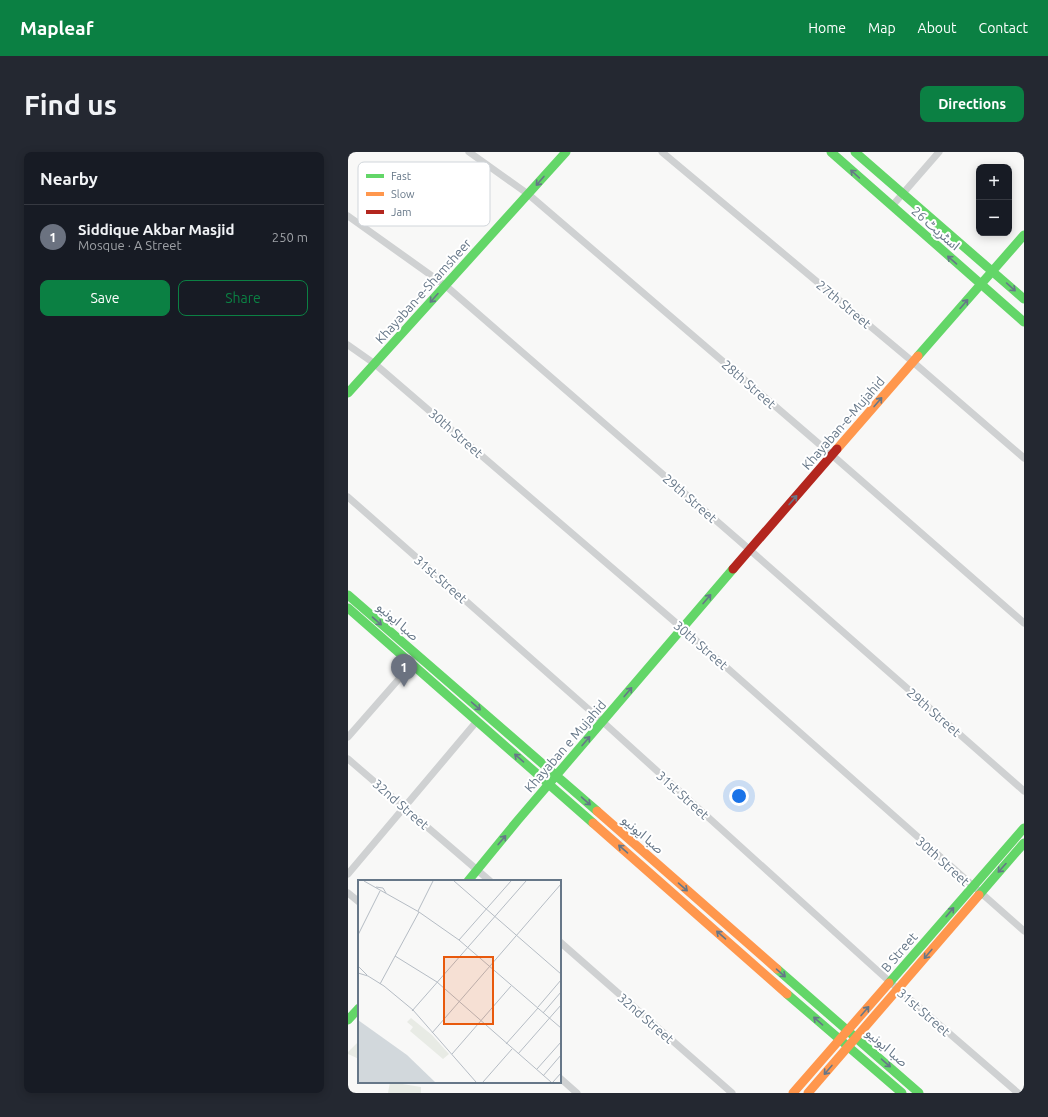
<!DOCTYPE html>
<html lang="en">
<head>
<meta charset="utf-8">
<style>
  :root { --surface:#171b24; --page:#242831; --text:#f1f3f6; --muted:#9ea1a6; --line:#363941; --accent:#0b8043 }
  body { margin:0; font-family:Ubuntu,"Noto Sans Arabic",sans-serif; background:var(--page); color:var(--text) }
  .controls { position:absolute; right:12px; top:12px; display:grid; overflow:hidden; border-radius:8px; box-shadow:0 2px 10px #0003 }
  .controls button { width:36px; height:36px; display:grid; place-items:center; padding:0; border:0; border-bottom:1px solid var(--line); background:var(--surface); color:var(--text); font:20px sans-serif }
  .you { position:absolute; left:391px; top:644px; width:14px; height:14px; margin:-10px; border:3px solid #fff; border-radius:50%; background:#1a73e8; box-shadow:0 0 0 6px #1a73e833 }
  .badge { display:grid; place-items:center; width:26px; height:26px; border-radius:50%; background:var(--accent); color:#fff; font-size:13px; font-weight:700 }
  .pin { position:absolute; translate:-50% -33px; filter:drop-shadow(0 1px 2px #0008) }
  .pin::after { content:''; position:absolute; top:21px; width:14px; height:12px; background:inherit; clip-path:polygon(0 0,100% 0,50% 100%) }
  .list { margin:0; padding:0; list-style:none }
  h2 { display:flex; justify-content:space-between; align-items:center; height:52px; margin:0; padding:0 16px; font-size:17px }
  h2 small { font-size:13px; font-weight:400; color:var(--muted) }
  .list li { display:grid; grid-template-columns:26px 1fr auto; gap:12px; align-items:center; box-sizing:border-box; height:64px; padding:0 16px; border-top:1px solid var(--line) }
  .list b { display:block; font-size:15px; white-space:nowrap }
  .list p { margin:0; font-size:13px; white-space:nowrap; color:var(--muted) }
  .list em { font-size:13px; font-style:normal; color:var(--muted) }
  .actions { display:flex; gap:8px; padding:12px 16px }
  .actions a { flex:1; padding:9px 0; border:1px solid var(--accent); border-radius:8px; text-align:center; font-size:14px; color:var(--accent) }
  .actions .main { background:var(--accent); color:#fff }
  .map { position:relative; flex:none; width:676px; height:941px; overflow:hidden; border-radius:8px }
  header { display:flex; align-items:center; gap:24px; box-sizing:border-box; height:56px; padding:0 20px; background:var(--accent); color:#fff }
  header strong { font-size:19px }
  nav { display:flex; gap:22px; margin-inline-start:auto; font-size:14px }
  .intro { display:flex; align-items:center; justify-content:space-between; box-sizing:border-box; height:96px; padding:0 24px }
  h1 { margin:0; font-size:28px }
  .button { padding:10px 18px; border-radius:8px; background:var(--accent); color:#fff; font-size:14px; font-weight:700 }
  main { display:flex; gap:24px; padding:0 24px }
  aside { flex:1; background:var(--surface); border-radius:8px; box-shadow:0 2px 10px #0003 }
  .map>svg:first-child { display:block }
  .green { fill:#e8ebe5 }
  .lines { fill:none; stroke-linecap:round; stroke-linejoin:round }
  .street { stroke:#cfd1d2; stroke-width:7 }
  .fast { stroke:#63d668; stroke-width:9 }
  .slow { stroke:#ff974d; stroke-width:9 }
  .jam { stroke:#b3261e; stroke-width:9 }
  .oneway { stroke:#678 }
  .labels { text-anchor:middle; dominant-baseline:central; stroke-width:4; stroke-linejoin:round; paint-order:stroke }
  .street-label { font-size:13px; fill:#678; stroke:#fff }
  .inset-road { fill:none; stroke:#b5bcc4; stroke-width:1 }
  .view { fill:#e8590c; fill-opacity:0.15; stroke:#e8590c; stroke-width:2 }
  .inset-edge { fill:none; stroke:#678; stroke-width:2 }
  .key { fill:#fff; stroke:#d1d6db; stroke-width:1 }
  .key-label { font-size:11px; fill:#678 }
</style>
</head>
<body>
<header>
<strong>Mapleaf</strong>
<nav><a>Home</a><a>Map</a><a>About</a><a>Contact</a></nav>
</header>
<div class="intro"><h1>Find us</h1><a class="button">Directions</a></div>
<main>
<aside>
<h2>Nearby<small></small></h2>
<ul class="list">
<li><span class="badge" style="background:#6b7280">1</span><div><b>Siddique Akbar Masjid</b><p>Mosque · A Street</p></div><em>250 m</em></li>
</ul>
<div class="actions"><a class="main">Save</a><a>Share</a></div>
</aside>
<div class="map">
<svg width="676" height="941" viewBox="0 0 676 941">
  <rect width="100%" height="100%" fill="#f8f8f7"/>
  <path class="green" d="M 11,889 L 11,907 L 0,902 L 0,900 Z
    M 42,930 L 73,935 L 73,941 L 40,941 Z"/>
  <g class="lines">
    <path class="street" d="M 121,0 L 180,42 L 484,303 L 676,471
      M 314,0 L 565,210 L 676,306
      M 544,54 L 591,0
      M 0,64 L 98,134 L 402,398 L 676,639
      M 0,193 L 27,212 L 334,476 L 676,779
      M 0,345 L 255,570 L 542,830 L 670,941
      M 0,585 L 64,512
      M 0,607 L 142,729
      M 0,722 L 129,569
      M 0,741 L 11,750
      M 212,790 L 384,941
      M 212,926 L 229,941"/>
    <path class="fast" d="M 483,0 L 676,170
      M 507,0 L 676,147
      M 570,204 L 676,83
      M 0,241 L 218,0
      M 0,443 L 249,659
      M 0,456 L 245,671
      M 120,729 L 170,668 L 385,417
      M 631,743 L 676,691
      M 429,817 L 571,941
      M 541,831 L 676,676
      M 439,842 L 554,941
      M 0,868 L 11,856"/>
    <path class="slow" d="M 489,297 L 570,204
      M 249,659 L 429,817
      M 245,671 L 439,842
      M 445,941 L 541,831
      M 460,941 L 631,743"/>
    <path class="jam" d="M 385,417 L 489,297"/>
  </g>
  <defs><path id="oneway-shaft" d="M-6 0H5M1.5-3L5.5 0L1.5 3" fill="none" stroke-width="1.6" stroke-linecap="round" stroke-linejoin="round"/></defs>
  <g class="oneway">
    <use href="#oneway-shaft" transform="translate(507 22) rotate(-138)"/>
    <use href="#oneway-shaft" transform="translate(192 29) rotate(131)"/>
    <use href="#oneway-shaft" transform="translate(604 108) rotate(-139)"/>
    <use href="#oneway-shaft" transform="translate(663 135) rotate(42)"/>
    <use href="#oneway-shaft" transform="translate(86 146) rotate(132)"/>
    <use href="#oneway-shaft" transform="translate(616 152) rotate(-49)"/>
    <use href="#oneway-shaft" transform="translate(530 250) rotate(-49)"/>
    <use href="#oneway-shaft" transform="translate(445 348) rotate(-49)"/>
    <use href="#oneway-shaft" transform="translate(359 447) rotate(-49)"/>
    <use href="#oneway-shaft" transform="translate(29 469) rotate(41)"/>
    <use href="#oneway-shaft" transform="translate(280 540) rotate(-50)"/>
    <use href="#oneway-shaft" transform="translate(128 554) rotate(41)"/>
    <use href="#oneway-shaft" transform="translate(238 589) rotate(-49)"/>
    <use href="#oneway-shaft" transform="translate(171 606) rotate(-139)"/>
    <use href="#oneway-shaft" transform="translate(238 649) rotate(41)"/>
    <use href="#oneway-shaft" transform="translate(154 688) rotate(-50)"/>
    <use href="#oneway-shaft" transform="translate(275 697) rotate(-139)"/>
    <use href="#oneway-shaft" transform="translate(654 716) rotate(132)"/>
    <use href="#oneway-shaft" transform="translate(335 735) rotate(41)"/>
    <use href="#oneway-shaft" transform="translate(602 760) rotate(-50)"/>
    <use href="#oneway-shaft" transform="translate(373 783) rotate(-139)"/>
    <use href="#oneway-shaft" transform="translate(580 802) rotate(130)"/>
    <use href="#oneway-shaft" transform="translate(433 821) rotate(41)"/>
    <use href="#oneway-shaft" transform="translate(517 859) rotate(-49)"/>
    <use href="#oneway-shaft" transform="translate(470 869) rotate(-139)"/>
    <use href="#oneway-shaft" transform="translate(538 911) rotate(41)"/>
    <use href="#oneway-shaft" transform="translate(480 918) rotate(131)"/>
  </g>
  <g class="labels">
    <g class="street-label">
      <text transform="translate(588 76) rotate(41)">اسٹریٹ 26</text>
      <text transform="translate(75 139) rotate(-48)">Khayaban-e-Shamsheer</text>
      <text transform="translate(496 152) rotate(40)">27th Street</text>
      <text transform="translate(401 232) rotate(41)">28th Street</text>
      <text transform="translate(495 271) rotate(-49)">Khayaban-e-Mujahid</text>
      <text transform="translate(108 281) rotate(41)">30th Street</text>
      <text transform="translate(342 346) rotate(41)">29th Street</text>
      <text transform="translate(93 427) rotate(41)">31st Street</text>
      <text transform="translate(50 469) rotate(41)">صبا ایونیو</text>
      <text transform="translate(353 493) rotate(41)">30th Street</text>
      <text transform="translate(586 560) rotate(41)">29th Street</text>
      <text transform="translate(217 594) rotate(-49)">Khayaban e Mujahid</text>
      <text transform="translate(335 643) rotate(42)">31st Street</text>
      <text transform="translate(53 652) rotate(41)">32nd Street</text>
      <text transform="translate(295 682) rotate(41)">صبا ایونیو</text>
      <text transform="translate(595 709) rotate(42)">30th Street</text>
      <text transform="translate(551 800) rotate(-49)">B Street</text>
      <text transform="translate(576 860) rotate(41)">31st Street</text>
      <text transform="translate(298 866) rotate(41)">32nd Street</text>
      <text transform="translate(539 895) rotate(41)">صبا ایونیو</text>
    </g>
  </g>
  <g transform="translate(10 728)">
    <rect width="203" height="203" fill="#f8f8f7"/>
    <path d="M 53,138 L 74,155 L 91,174 L 85,179 L 52,151 L 55,147 L 49,142 Z" fill="#e8ebe5"/>
    <path d="M 0,140 L 49,175 L 77,202 L 0,202 Z" fill="#d2d8dc"/>
    <path class="inset-road" d="M 6,1 L 61,32 L 101,60 L 203,148M 96,1 L 203,94M 18,7 L 25,8 L 28,13M 60,31 L 75,1M 0,55 L 22,11M 101,60 L 153,1M 37,76 L 79,102 L 193,202M 0,86 L 9,95M 0,93 L 10,96 L 26,106 L 55,130 L 118,202M 22,104 L 61,32M 180,127 L 203,100M 54,131 L 168,1M 185,133 L 203,112M 74,153 L 203,4M 148,164 L 180,128M 94,174 L 153,106M 160,174 L 203,125M 179,189 L 203,162M 185,196 L 203,175M 125,202 L 154,169M 195,202 L 203,193"/>
    <path class="view" d="M 86,77 L 135,77 L 135,144 L 86,144 Z"/>
    <rect width="203" height="203" class="inset-edge"/>
  </g>
  <rect x="10" y="10" width="132" height="64" rx="6" class="key"/>
  <rect x="18" y="22" width="18" height="4" fill="#63d668"/>
  <rect x="18" y="40" width="18" height="4" fill="#ff974d"/>
  <rect x="18" y="58" width="18" height="4" fill="#b3261e"/>
  <g class="key-label">
    <text x="43" y="28">Fast</text>
    <text x="43" y="46">Slow</text>
    <text x="43" y="64">Jam</text>
  </g>
</svg>
<div class="controls">
<button>+</button>
<button>−</button>
</div>
<div class="you"></div>
<div class="pin badge" style="left:56px;top:535px;background:#6b7280">1</div>
</div>
</main>
</body>
</html>
